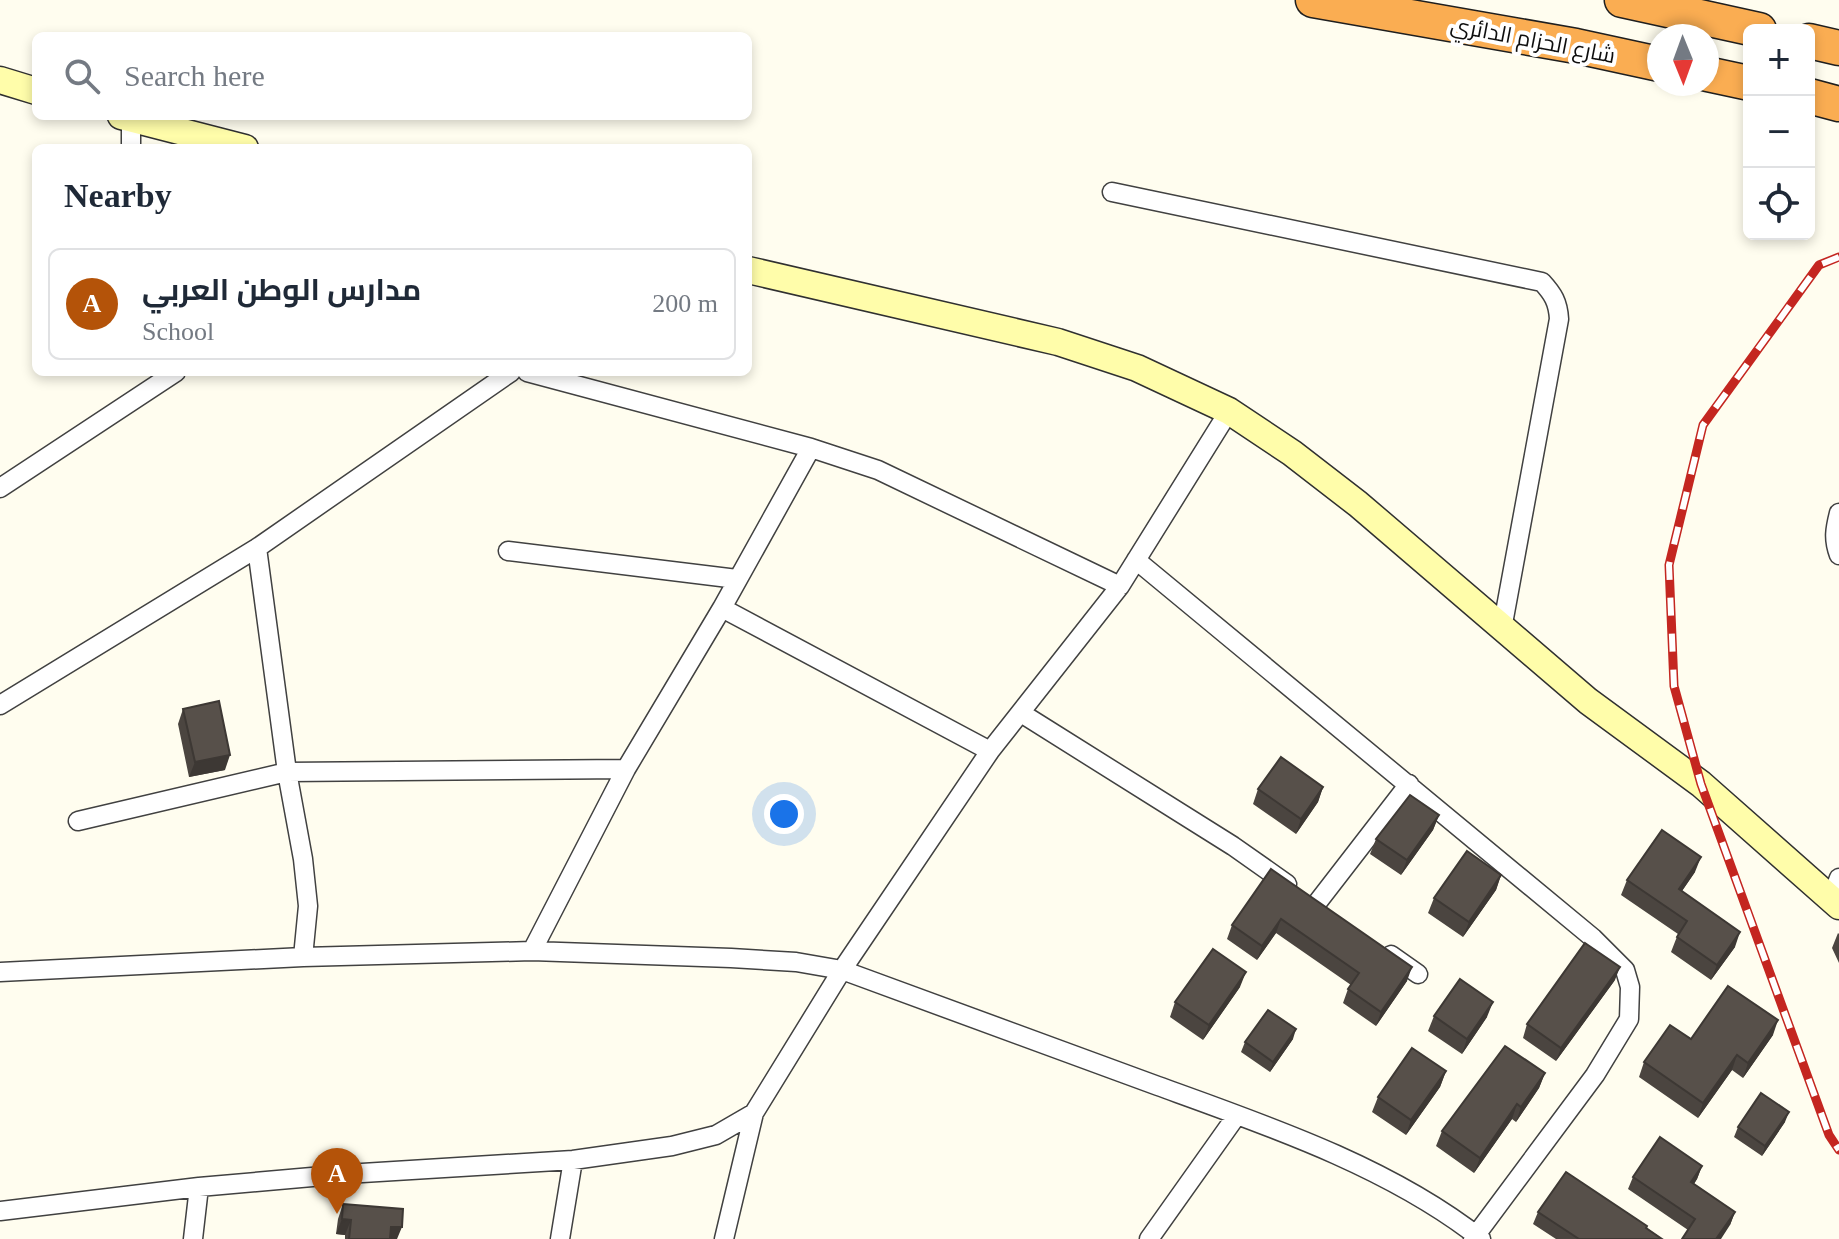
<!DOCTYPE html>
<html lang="en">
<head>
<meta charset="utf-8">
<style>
  :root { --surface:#fff; --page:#f6f6f7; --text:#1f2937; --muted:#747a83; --line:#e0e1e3; --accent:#b45309 }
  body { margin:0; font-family:"Times New Roman",Cairo,serif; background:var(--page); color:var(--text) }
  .controls { position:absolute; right:24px; top:24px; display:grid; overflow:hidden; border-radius:12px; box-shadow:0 4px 12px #0003 }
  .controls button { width:72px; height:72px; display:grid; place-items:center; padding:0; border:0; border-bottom:2px solid var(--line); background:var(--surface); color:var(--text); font:40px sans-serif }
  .compass { position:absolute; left:1647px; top:24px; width:72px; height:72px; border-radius:50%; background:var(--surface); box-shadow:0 4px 12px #0003; rotate:179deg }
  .you { position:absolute; left:784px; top:814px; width:28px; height:28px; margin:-20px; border:6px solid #fff; border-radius:50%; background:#1a73e8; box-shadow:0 0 0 12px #1a73e833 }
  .badge { display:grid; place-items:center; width:52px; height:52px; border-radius:50%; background:var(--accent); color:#fff; font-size:26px; font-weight:700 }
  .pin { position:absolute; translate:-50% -66px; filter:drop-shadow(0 2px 4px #0008) }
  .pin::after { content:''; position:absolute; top:42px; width:28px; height:24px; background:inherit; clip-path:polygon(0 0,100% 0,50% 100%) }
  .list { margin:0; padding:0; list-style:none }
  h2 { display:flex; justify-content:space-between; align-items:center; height:104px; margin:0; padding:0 32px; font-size:34px }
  h2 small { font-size:26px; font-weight:400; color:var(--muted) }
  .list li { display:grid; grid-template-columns:52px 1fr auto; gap:24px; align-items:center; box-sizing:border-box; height:112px; margin:0 16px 16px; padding:0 16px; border:2px solid var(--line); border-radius:12px }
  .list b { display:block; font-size:30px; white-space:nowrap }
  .list p { margin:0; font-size:26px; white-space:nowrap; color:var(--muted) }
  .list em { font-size:26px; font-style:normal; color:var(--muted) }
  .icon { flex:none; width:44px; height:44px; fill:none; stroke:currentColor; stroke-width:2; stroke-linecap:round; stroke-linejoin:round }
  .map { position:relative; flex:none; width:1839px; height:1239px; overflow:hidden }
  .search { position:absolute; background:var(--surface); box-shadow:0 4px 12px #0003; left:32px; top:32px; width:720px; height:88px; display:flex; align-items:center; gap:20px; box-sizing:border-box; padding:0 28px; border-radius:12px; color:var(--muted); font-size:30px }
  .panel { position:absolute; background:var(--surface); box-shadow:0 4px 12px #0003; left:32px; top:144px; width:720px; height:232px; border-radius:12px }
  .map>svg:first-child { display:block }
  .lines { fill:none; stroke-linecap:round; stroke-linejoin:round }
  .street-casing { stroke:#414141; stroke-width:21 }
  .secondary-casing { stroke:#303030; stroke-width:29 }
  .highway-casing { stroke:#1f1f1f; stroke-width:37 }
  .street { stroke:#fff; stroke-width:18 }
  .secondary { stroke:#fffdaa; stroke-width:26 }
  .highway { stroke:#faad52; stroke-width:34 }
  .rail-casing { stroke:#c42620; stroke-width:9 }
  .rail { stroke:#fff; stroke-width:6; stroke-dasharray:18; stroke-linecap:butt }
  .wall { fill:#4b4540 }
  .shaded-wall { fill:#3d3834 }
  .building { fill:#57504a; stroke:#3d3834; stroke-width:2 }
  .labels { text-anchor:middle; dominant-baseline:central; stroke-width:8; stroke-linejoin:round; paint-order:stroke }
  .street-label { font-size:22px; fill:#0e0e0e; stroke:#fff }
</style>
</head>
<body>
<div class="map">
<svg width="1839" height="1239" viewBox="0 0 1839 1239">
  <rect width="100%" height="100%" fill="#fffdef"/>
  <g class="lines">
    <defs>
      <path id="street" d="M 131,148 L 131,119
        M 1112,192 L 1542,282 C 1553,294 1558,302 1559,319 L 1502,629
        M 527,372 L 811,448 L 878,470 L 1120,586
        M 0,488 L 176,372
        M 1839,513 C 1835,529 1833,539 1839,555
        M 257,548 L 287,772 L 303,859 L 308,906 L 303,957
        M 508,551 L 737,579
        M 1136,560 L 1593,938 L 1625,970 L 1630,987 L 1629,1019 L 1595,1075 L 1473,1239
        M 722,608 L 990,751
        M 0,705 L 257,548 L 511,372
        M 1021,713 L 1233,846 L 1287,884
        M 78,821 L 287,772 L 626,769
        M 1831,899 L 1839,878
        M 1317,903 L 1409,784
        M 532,951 L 626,769 L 722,608 L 811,448
        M 1391,955 L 1418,974
        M 0,972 L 303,957 L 532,951 L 731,958 L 796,962 L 842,970 C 947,1009 1052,1048 1158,1086 C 1266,1125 1390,1167 1481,1239
        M 0,1211 L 199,1187 L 346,1174 L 573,1160 L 672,1146 L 716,1135 L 754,1113
        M 193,1239 L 199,1187
        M 560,1239 L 573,1160
        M 724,1239 L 754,1113 L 842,970 L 990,751 L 1120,586 L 1229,411
        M 1149,1239 L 1237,1115"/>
      <path id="secondary" d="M 0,80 L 36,91
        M 121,116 L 245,148
        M 748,270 L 1058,342 L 1137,368 L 1229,411 L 1292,453 L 1358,504 L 1588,701 L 1701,784 L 1839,906"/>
      <path id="highway" d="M 1313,0 L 1576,46 L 1659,64
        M 1622,0 L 1759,30
        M 1809,41 L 1839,48
        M 1707,74 L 1749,83
        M 1809,96 L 1839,104"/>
    </defs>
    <use href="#street" class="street-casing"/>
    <use href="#secondary" class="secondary-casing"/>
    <use href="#highway" class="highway-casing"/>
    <use href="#street" class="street"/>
    <use href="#secondary" class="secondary"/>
    <use href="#highway" class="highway"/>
    <defs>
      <path id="rail" d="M 1839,257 L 1819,265 L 1703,425 L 1669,565 L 1674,686 L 1701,784 L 1829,1135 L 1839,1150"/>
    </defs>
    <use href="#rail" class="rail-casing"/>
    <use href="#rail" class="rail"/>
  </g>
  <path class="wall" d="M 183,709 L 225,770 L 189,777 L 178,724 Z
    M 1323,787 L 1318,802 L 1296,834 L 1253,804 L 1258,789 Z
    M 1439,815 L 1433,830 L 1401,875 L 1370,854 L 1376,839 Z
    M 1271,869 L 1407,981 L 1376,1026 L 1343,1003 L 1348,989 L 1351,985 L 1276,933 L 1257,960 L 1227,939 L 1232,925 Z
    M 1695,872 L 1682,891 L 1735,947 L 1711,980 L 1671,952 L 1678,934 L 1621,895 L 1627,880 Z
    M 1501,875 L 1496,890 L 1463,937 L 1428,913 L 1434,898 Z
    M 1838,933 L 1839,934 L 1839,963 L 1832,948 Z
    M 1615,980 L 1556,1061 L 1523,1038 L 1527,1024 Z
    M 1240,987 L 1203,1040 L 1170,1017 L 1175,1002 Z
    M 1434,1016 L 1487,1017 L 1462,1054 L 1428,1031 Z
    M 1773,1035 L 1743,1078 L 1732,1070 L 1698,1118 L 1639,1077 L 1644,1062 L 1691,1039 Z
    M 1293,1039 L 1270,1072 L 1241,1052 L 1245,1042 Z
    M 1446,1071 L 1440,1087 L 1406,1135 L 1372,1112 L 1378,1097 Z
    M 1545,1073 L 1539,1088 L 1516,1122 L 1512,1119 L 1474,1173 L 1436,1146 L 1442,1131 Z
    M 1785,1122 L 1762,1156 L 1734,1137 L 1738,1127 Z
    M 1702,1166 L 1697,1179 L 1694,1184 L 1735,1212 L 1730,1225 L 1688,1230 L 1628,1189 L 1633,1177 Z
    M 343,1204 L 397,1239 L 345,1239 L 345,1235 L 336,1234 L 338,1219 Z
    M 1538,1212 L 1647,1228 L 1662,1239 L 1556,1239 L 1533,1224 Z"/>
  <path class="shaded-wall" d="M 230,755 L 225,770 L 189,777 L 195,762 Z
    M 1323,787 L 1318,802 L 1296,834 L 1301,819 Z
    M 1439,815 L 1433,830 L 1401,875 L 1407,860 Z
    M 1701,857 L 1695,872 L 1673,904 L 1679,889 Z
    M 1501,875 L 1496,890 L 1463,937 L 1469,922 Z
    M 1281,919 L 1276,933 L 1257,960 L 1262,946 Z
    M 1740,932 L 1735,947 L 1711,980 L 1717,965 Z
    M 1412,967 L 1407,981 L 1376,1026 L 1381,1012 Z
    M 1620,967 L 1615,980 L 1556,1061 L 1561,1048 Z
    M 1246,972 L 1240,987 L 1203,1040 L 1209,1025 Z
    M 1493,1002 L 1487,1017 L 1462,1054 L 1467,1039 Z
    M 1778,1020 L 1773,1035 L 1743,1078 L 1748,1063 Z
    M 1296,1029 L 1293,1039 L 1270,1072 L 1273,1062 Z
    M 1737,1055 L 1732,1070 L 1698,1118 L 1703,1103 Z
    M 1446,1071 L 1440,1087 L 1406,1135 L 1411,1120 Z
    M 1545,1073 L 1539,1088 L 1516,1122 L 1521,1107 Z
    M 1517,1104 L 1512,1119 L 1474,1173 L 1480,1158 Z
    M 1789,1112 L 1785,1122 L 1762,1156 L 1765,1146 Z
    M 1702,1166 L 1697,1179 L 1687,1194 L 1691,1182 Z
    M 1735,1212 L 1730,1225 L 1721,1239 L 1716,1239 Z
    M 342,1219 L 351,1220 L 345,1235 L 336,1234 Z
    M 391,1227 L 402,1227 L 397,1239 L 387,1239 Z"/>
  <path class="building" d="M 219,701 L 230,755 L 195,762 L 183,709 Z
    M 1281,757 L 1323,787 L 1301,819 L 1258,789 Z
    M 1410,795 L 1439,815 L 1407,860 L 1376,839 Z
    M 1662,830 L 1701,857 L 1679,889 L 1740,932 L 1717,965 L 1677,937 L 1687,921 L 1627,880 Z
    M 1467,851 L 1501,875 L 1469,922 L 1434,898 Z
    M 1271,869 L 1412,967 L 1381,1012 L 1348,989 L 1359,973 L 1281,919 L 1262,946 L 1232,925 Z
    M 1585,943 L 1620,967 L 1561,1048 L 1527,1024 Z
    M 1213,949 L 1246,972 L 1209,1025 L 1175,1002 Z
    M 1460,979 L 1493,1002 L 1467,1039 L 1434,1016 Z
    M 1728,986 L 1778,1020 L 1748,1063 L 1737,1055 L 1703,1103 L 1644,1062 L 1670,1025 L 1691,1039 Z
    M 1268,1010 L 1296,1029 L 1273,1062 L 1245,1042 Z
    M 1505,1046 L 1545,1073 L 1521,1107 L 1517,1104 L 1480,1158 L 1442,1131 Z
    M 1412,1048 L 1446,1071 L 1411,1120 L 1378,1097 Z
    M 1761,1093 L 1789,1112 L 1765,1146 L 1738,1127 Z
    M 1660,1137 L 1702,1166 L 1691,1182 L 1735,1212 L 1716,1239 L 1682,1239 L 1695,1219 L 1633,1177 Z
    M 1566,1172 L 1647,1226 L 1646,1228 L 1662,1239 L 1579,1239 L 1538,1212 Z
    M 343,1204 L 403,1209 L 402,1227 L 391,1227 L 390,1239 L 349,1239 L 351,1220 L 342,1219 Z"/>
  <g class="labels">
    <g class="street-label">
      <text transform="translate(1533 40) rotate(11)">شارع الحزام الدائري</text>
    </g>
  </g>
</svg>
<div class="controls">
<button>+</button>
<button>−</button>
<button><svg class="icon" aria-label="locate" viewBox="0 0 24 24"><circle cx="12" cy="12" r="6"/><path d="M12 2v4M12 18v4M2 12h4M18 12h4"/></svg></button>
</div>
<svg class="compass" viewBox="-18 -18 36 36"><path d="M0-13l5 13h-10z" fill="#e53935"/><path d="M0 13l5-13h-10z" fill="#747a83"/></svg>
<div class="you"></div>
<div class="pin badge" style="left:337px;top:1214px">A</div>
<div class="search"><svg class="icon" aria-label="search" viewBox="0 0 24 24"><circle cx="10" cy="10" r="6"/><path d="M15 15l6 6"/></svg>Search here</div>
<section class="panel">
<h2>Nearby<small></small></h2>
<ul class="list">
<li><span class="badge">A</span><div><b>مدارس الوطن العربي</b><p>School</p></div><em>200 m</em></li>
</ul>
</section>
</div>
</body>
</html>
